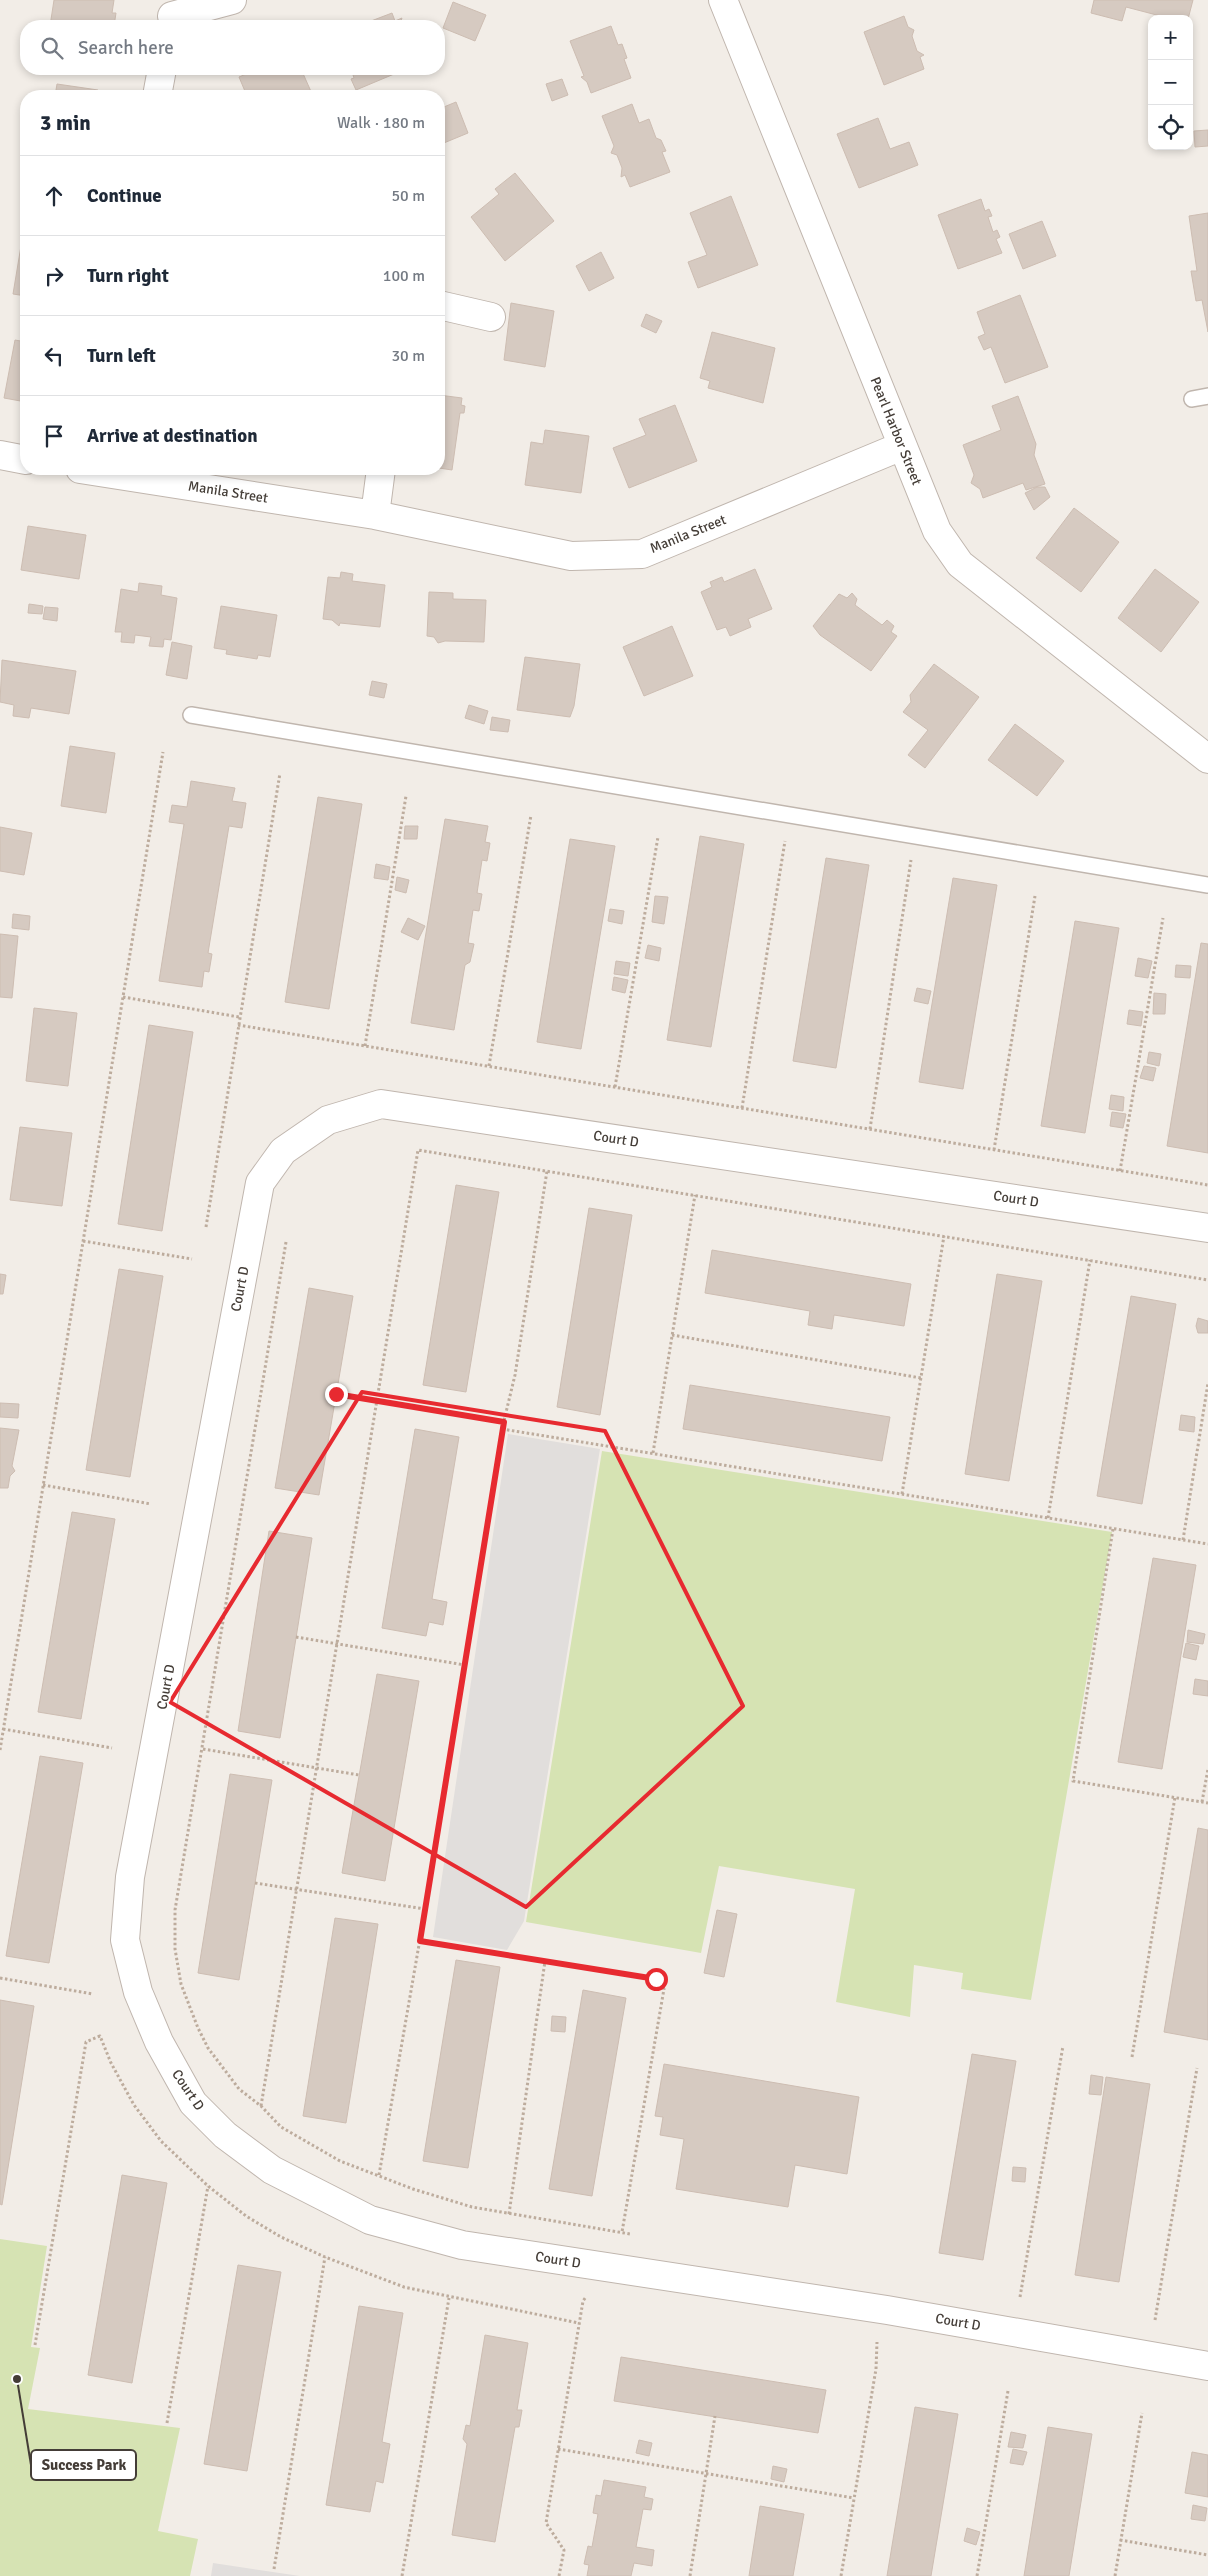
<!DOCTYPE html>
<html lang="en">
<head>
<meta charset="utf-8">
<style>
  :root { --surface:#fff; --page:#f2f2f3; --text:#1f2937; --muted:#747a83; --line:#e0e1e3 }
  body { margin:0; font-family:Signika,sans-serif; background:var(--page); color:var(--text) }
  .controls { position:absolute; right:15px; top:15px; display:grid; overflow:hidden; border-radius:10px; box-shadow:0 2px 8px #0003 }
  .controls button { width:45px; height:45px; display:grid; place-items:center; padding:0; border:0; border-bottom:1px solid var(--line); background:var(--surface); color:var(--text); font:25px sans-serif }
  .stop { position:absolute; width:15px; height:15px; margin:-11px; border:4px solid #e72a30; border-radius:50%; background:#fff }
  .stop.end { background:#e72a30; border-color:#fff; box-shadow:0 1px 5px #0008 }
  .list { margin:0; padding:0; list-style:none }
  h2 { display:flex; justify-content:space-between; align-items:center; height:65px; margin:0; padding:0 20px; font-size:21px }
  h2 small { font-size:16px; font-weight:400; color:var(--muted) }
  .list li { display:grid; grid-template-columns:32px 1fr auto; gap:15px; align-items:center; box-sizing:border-box; height:80px; padding:0 20px; border-top:1px solid var(--line) }
  .list b { display:block; font-size:19px; white-space:nowrap }
  .list em { font-size:16px; font-style:normal; color:var(--muted) }
  .icon { flex:none; width:28px; height:28px; fill:none; stroke:currentColor; stroke-width:2; stroke-linecap:round; stroke-linejoin:round }
  .map { position:relative; flex:none; width:1208px; height:2576px; overflow:hidden }
  .search { position:absolute; background:var(--surface); box-shadow:0 2px 8px #0003; left:20px; top:20px; width:425px; height:55px; display:flex; align-items:center; gap:12px; box-sizing:border-box; padding:0 18px; border-radius:20px; color:var(--muted); font-size:19px }
  .panel { position:absolute; background:var(--surface); box-shadow:0 2px 8px #0003; left:20px; top:90px; width:425px; height:385px; border-radius:20px }
  .map>svg:first-child { display:block }
  .green { fill:#d6e3b3 }
  .parking { fill:#e1dedc }
  .building { fill:#d6cac1; stroke:#cdbdb2 }
  .lines { fill:none; stroke-linecap:round; stroke-linejoin:round }
  .lane-casing { stroke:#c0b6ae; stroke-width:18 }
  .street-casing { stroke:#c0b6ae; stroke-width:30 }
  .path { stroke:#bdac9d; stroke-width:3; stroke-dasharray:2.5 2.5; stroke-linecap:butt }
  .lane { stroke:#fff; stroke-width:15 }
  .street { stroke:#fff; stroke-width:28 }
  .route { stroke:#e72a30; stroke-width:6 }
  .marked { fill:none; stroke:#e72a30; stroke-width:4; stroke-linejoin:round }
  .labels { text-anchor:middle; dominant-baseline:central; stroke-width:4; stroke-linejoin:round; paint-order:stroke }
  .street-label { font-size:14px; fill:#443d37; stroke:#fff }
  .leader { fill:none; stroke:#443d37; stroke-width:2 }
  .callout-dot { fill:#443d37; stroke:#fff; stroke-width:2 }
  .callout { fill:#fff; stroke:#443d37; stroke-width:2 }
  .callout-label { font-size:15px; text-anchor:middle; font-weight:bold; fill:#443d37 }
</style>
</head>
<body>
<div class="map">
<svg width="1208" height="2576" viewBox="0 0 1208 2576">
  <rect width="100%" height="100%" fill="#f2ede7"/>
  <path class="green" d="M 602,1451 L 1112,1532 L 1031,2000 L 961,1989 L 963,1973 L 914,1965 L 910,2017 L 836,2002 L 855,1889 L 719,1866 L 701,1953 L 526,1922 Z
    M 0,2239 L 47,2246 L 31,2347 L 40,2348 L 28,2409 L 180,2428 L 158,2531 L 198,2539 L 190,2576 L 0,2576 Z"/>
  <path class="parking" d="M 508,1434 L 600,1449 L 524,1921 L 507,1950 L 433,1937 Z
    M 213,2563 L 300,2576 L 211,2576 Z"/>
  <path class="building" d="M 54,0 L 114,0 L 112,13 L 116,13 L 114,26 L 50,26 Z
    M 1094,0 L 1193,0 L 1188,19 L 1172,19 L 1126,7 L 1122,21 L 1091,13 Z
    M 453,2 L 486,15 L 475,41 L 443,28 Z
    M 392,13 L 395,21 L 402,18 L 399,26 L 358,26 Z
    M 904,16 L 908,27 L 914,30 L 912,36 L 917,51 L 924,55 L 920,57 L 924,69 L 884,85 L 864,32 Z
    M 611,26 L 618,45 L 622,44 L 627,58 L 624,59 L 631,78 L 591,93 L 587,82 L 581,77 L 584,76 L 570,41 Z
    M 258,69 L 301,69 L 313,96 L 247,96 L 239,77 Z
    M 351,69 L 406,69 L 356,90 L 351,79 L 354,78 Z
    M 562,79 L 568,95 L 552,101 L 546,84 Z
    M 57,84 L 98,90 L 98,96 L 55,96 Z
    M 456,102 L 468,133 L 439,145 L 439,109 Z
    M 632,104 L 639,123 L 649,119 L 656,138 L 661,140 L 666,151 L 662,152 L 670,172 L 630,187 L 625,175 L 621,177 L 622,168 L 617,155 L 611,153 L 614,146 L 602,116 Z
    M 878,118 L 890,149 L 909,142 L 918,165 L 859,188 L 837,134 Z
    M 1208,130 L 1208,146 L 1195,147 L 1194,131 Z
    M 515,173 L 554,221 L 505,261 L 471,217 L 499,194 L 495,189 Z
    M 731,196 L 758,265 L 698,288 L 688,262 L 707,255 L 690,213 Z
    M 981,199 L 985,211 L 989,209 L 992,216 L 988,217 L 993,232 L 997,230 L 1000,237 L 996,239 L 1002,253 L 958,269 L 938,215 Z
    M 1208,213 L 1208,332 L 1202,300 L 1196,301 L 1191,271 L 1197,271 L 1189,216 Z
    M 1042,221 L 1056,256 L 1023,269 L 1009,234 Z
    M 25,222 L 26,222 L 26,296 L 13,294 Z
    M 601,252 L 614,278 L 589,291 L 576,266 Z
    M 1020,295 L 1048,367 L 1005,383 L 991,347 L 984,350 L 978,337 L 985,334 L 977,312 Z
    M 511,303 L 554,311 L 545,367 L 504,360 Z
    M 646,314 L 662,321 L 656,333 L 641,326 Z
    M 712,332 L 775,348 L 763,403 L 708,388 L 710,381 L 700,378 Z
    M 15,340 L 26,342 L 26,402 L 4,398 Z
    M 439,395 L 462,398 L 461,405 L 465,406 L 464,413 L 460,413 L 452,470 L 439,468 Z
    M 1018,396 L 1036,444 L 1034,455 L 1045,484 L 1026,490 L 1023,483 L 983,498 L 980,489 L 971,483 L 974,475 L 963,445 L 1001,430 L 992,406 Z
    M 675,405 L 697,461 L 629,488 L 613,448 L 646,435 L 639,419 Z
    M 545,430 L 589,436 L 581,493 L 525,485 L 531,442 L 543,444 Z
    M 1037,487 L 1045,487 L 1050,497 L 1034,510 L 1025,493 Z
    M 1074,508 L 1119,542 L 1081,592 L 1036,558 Z
    M 28,526 L 86,535 L 79,579 L 21,570 Z
    M 755,569 L 772,609 L 748,619 L 751,627 L 730,636 L 726,627 L 717,630 L 701,592 L 712,587 L 710,582 L 722,577 L 724,582 Z
    M 1155,569 L 1199,602 L 1161,652 L 1118,618 Z
    M 341,572 L 353,574 L 352,581 L 385,585 L 380,627 L 340,623 L 339,626 L 332,620 L 323,619 L 328,577 L 340,578 Z
    M 139,583 L 162,586 L 161,595 L 177,598 L 171,640 L 164,639 L 163,647 L 149,646 L 151,637 L 135,635 L 134,643 L 121,642 L 122,632 L 115,632 L 121,589 L 138,592 Z
    M 429,592 L 453,593 L 453,599 L 486,600 L 484,642 L 445,641 L 438,643 L 434,637 L 427,636 Z
    M 852,593 L 857,599 L 855,605 L 882,625 L 887,620 L 894,626 L 891,632 L 897,636 L 871,671 L 820,635 L 813,626 L 839,594 L 847,598 Z
    M 29,604 L 43,606 L 42,614 L 28,613 Z
    M 221,606 L 277,615 L 270,657 L 258,655 L 257,659 L 226,654 L 227,650 L 214,648 Z
    M 45,607 L 58,608 L 57,621 L 43,619 Z
    M 672,626 L 693,676 L 644,696 L 623,647 Z
    M 172,642 L 192,646 L 187,679 L 166,675 Z
    M 525,657 L 580,664 L 574,706 L 570,717 L 517,710 Z
    M 2,660 L 76,671 L 69,714 L 31,708 L 29,718 L 13,716 L 14,705 L 0,702 Z
    M 934,664 L 979,697 L 925,768 L 908,755 L 928,730 L 903,712 L 911,702 L 910,695 Z
    M 372,681 L 387,684 L 384,698 L 369,695 Z
    M 469,705 L 488,711 L 484,724 L 465,718 Z
    M 492,717 L 510,720 L 508,732 L 490,730 Z
    M 1015,724 L 1064,761 L 1037,796 L 988,760 Z
    M 70,746 L 115,753 L 106,813 L 61,806 Z
    M 191,781 L 235,788 L 232,801 L 246,803 L 242,828 L 229,826 L 208,953 L 212,954 L 209,972 L 204,971 L 202,987 L 159,981 L 184,824 L 169,822 L 172,805 L 187,807 Z
    M 318,797 L 362,804 L 329,1009 L 285,1002 Z
    M 445,819 L 488,826 L 485,842 L 490,843 L 487,861 L 482,860 L 477,893 L 482,894 L 479,911 L 473,910 L 468,943 L 474,944 L 470,962 L 465,965 L 454,1030 L 411,1023 Z
    M 405,826 L 418,826 L 417,839 L 404,839 Z
    M 0,827 L 32,833 L 24,875 L 0,871 Z
    M 700,836 L 744,844 L 711,1047 L 667,1040 Z
    M 570,839 L 615,846 L 581,1049 L 537,1042 Z
    M 826,858 L 869,865 L 836,1068 L 793,1061 Z
    M 376,864 L 390,867 L 388,880 L 374,878 Z
    M 397,877 L 409,880 L 406,893 L 395,890 Z
    M 953,878 L 997,885 L 963,1089 L 919,1082 Z
    M 655,896 L 668,897 L 664,924 L 652,922 Z
    M 610,909 L 624,911 L 622,924 L 608,921 Z
    M 13,914 L 30,916 L 29,930 L 12,928 Z
    M 408,918 L 425,926 L 418,940 L 401,932 Z
    M 1075,921 L 1119,928 L 1085,1133 L 1041,1126 Z
    M 0,934 L 18,936 L 12,998 L 0,997 Z
    M 1201,943 L 1208,944 L 1208,1153 L 1167,1146 Z
    M 648,945 L 661,948 L 659,961 L 645,958 Z
    M 1138,958 L 1152,961 L 1148,978 L 1135,976 Z
    M 616,961 L 630,963 L 628,976 L 614,974 Z
    M 1176,965 L 1191,966 L 1190,978 L 1175,977 Z
    M 614,977 L 628,980 L 625,993 L 612,990 Z
    M 917,988 L 931,991 L 928,1004 L 914,1001 Z
    M 1154,993 L 1166,994 L 1165,1014 L 1153,1014 Z
    M 34,1008 L 77,1013 L 68,1086 L 26,1081 Z
    M 1129,1010 L 1143,1012 L 1141,1026 L 1127,1024 Z
    M 149,1025 L 193,1032 L 162,1231 L 118,1224 Z
    M 1149,1052 L 1161,1054 L 1159,1066 L 1147,1063 Z
    M 1144,1066 L 1156,1068 L 1153,1081 L 1140,1078 Z
    M 1111,1095 L 1124,1097 L 1123,1111 L 1109,1109 Z
    M 1112,1112 L 1126,1114 L 1123,1128 L 1110,1126 Z
    M 20,1127 L 72,1133 L 62,1206 L 10,1200 Z
    M 456,1185 L 499,1192 L 466,1392 L 423,1385 Z
    M 589,1208 L 632,1215 L 600,1415 L 557,1407 Z
    M 712,1250 L 911,1284 L 904,1326 L 834,1315 L 832,1329 L 808,1325 L 810,1311 L 705,1293 Z
    M 119,1269 L 163,1276 L 130,1477 L 86,1470 Z
    M 0,1274 L 6,1275 L 3,1294 L 0,1294 Z
    M 997,1274 L 1042,1281 L 1009,1481 L 965,1474 Z
    M 309,1288 L 353,1296 L 319,1495 L 275,1488 Z
    M 1131,1296 L 1176,1304 L 1142,1504 L 1097,1496 Z
    M 1198,1318 L 1208,1321 L 1208,1333 L 1198,1333 L 1196,1326 Z
    M 690,1385 L 890,1417 L 882,1461 L 683,1429 Z
    M 0,1403 L 19,1404 L 18,1418 L 0,1417 Z
    M 1181,1415 L 1195,1417 L 1194,1432 L 1179,1430 Z
    M 0,1428 L 19,1430 L 12,1466 L 15,1471 L 10,1476 L 8,1488 L 0,1488 Z
    M 415,1429 L 459,1437 L 432,1599 L 447,1602 L 443,1625 L 429,1622 L 426,1636 L 382,1628 Z
    M 72,1512 L 115,1519 L 81,1719 L 38,1712 Z
    M 269,1531 L 312,1538 L 280,1738 L 238,1731 Z
    M 1153,1558 L 1196,1565 L 1162,1769 L 1118,1762 Z
    M 1188,1630 L 1205,1634 L 1203,1644 L 1187,1642 Z
    M 1186,1643 L 1199,1646 L 1196,1660 L 1183,1657 Z
    M 377,1674 L 419,1681 L 385,1881 L 342,1873 Z
    M 1195,1679 L 1208,1681 L 1208,1696 L 1193,1694 Z
    M 40,1756 L 83,1763 L 49,1963 L 6,1956 Z
    M 230,1774 L 272,1780 L 239,1980 L 198,1973 Z
    M 1198,1828 L 1208,1830 L 1208,2040 L 1164,2032 Z
    M 717,1910 L 737,1914 L 724,1977 L 704,1973 Z
    M 335,1918 L 378,1924 L 346,2123 L 303,2116 Z
    M 456,1960 L 500,1967 L 468,2168 L 423,2161 Z
    M 583,1990 L 626,1998 L 592,2196 L 549,2189 Z
    M 0,2000 L 34,2006 L 2,2205 L 0,2204 Z
    M 552,2016 L 566,2017 L 565,2032 L 551,2031 Z
    M 972,2054 L 1016,2061 L 983,2260 L 939,2253 Z
    M 664,2064 L 859,2097 L 847,2174 L 795,2165 L 788,2207 L 676,2189 L 684,2139 L 660,2135 L 663,2117 L 655,2116 Z
    M 1091,2075 L 1103,2077 L 1101,2095 L 1089,2094 Z
    M 1106,2077 L 1150,2084 L 1119,2282 L 1075,2275 Z
    M 1013,2167 L 1026,2168 L 1025,2182 L 1012,2181 Z
    M 122,2175 L 167,2183 L 132,2383 L 88,2375 Z
    M 238,2265 L 281,2272 L 247,2471 L 204,2464 Z
    M 359,2306 L 403,2313 L 382,2442 L 390,2444 L 383,2483 L 376,2481 L 370,2512 L 326,2505 Z
    M 485,2335 L 528,2343 L 517,2410 L 522,2410 L 519,2427 L 515,2427 L 495,2542 L 452,2535 L 467,2444 L 463,2439 L 466,2425 L 470,2426 Z
    M 621,2357 L 826,2390 L 818,2433 L 614,2401 Z
    M 915,2407 L 958,2414 L 931,2576 L 887,2576 Z
    M 1048,2427 L 1092,2434 L 1069,2576 L 1024,2576 Z
    M 1011,2432 L 1026,2435 L 1023,2448 L 1008,2447 Z
    M 639,2440 L 652,2443 L 649,2456 L 636,2453 Z
    M 1013,2449 L 1027,2452 L 1023,2465 L 1010,2463 Z
    M 1192,2452 L 1208,2455 L 1208,2497 L 1185,2493 Z
    M 773,2466 L 787,2469 L 784,2482 L 771,2479 Z
    M 604,2480 L 646,2487 L 644,2497 L 653,2499 L 651,2510 L 643,2509 L 636,2547 L 654,2550 L 652,2566 L 634,2563 L 631,2576 L 587,2576 L 589,2565 L 584,2564 L 588,2546 L 592,2547 L 598,2514 L 593,2513 L 596,2495 L 601,2496 Z
    M 1193,2505 L 1207,2508 L 1205,2521 L 1191,2519 Z
    M 760,2506 L 804,2514 L 793,2576 L 749,2576 Z
    M 967,2528 L 980,2532 L 976,2545 L 964,2541 Z"/>
  <g class="lines">
    <defs>
      <path id="lane" d="M 1192,399 L 1208,396
        M 191,715 L 1208,885"/>
      <path id="street" d="M 723,0 L 937,531 L 960,564 L 1208,759
        M 172,16 L 232,0
        M 157,96 L 162,69
        M 439,305 L 491,317
        M 0,455 L 26,460
        M 80,469 L 375,515 L 571,556 L 642,554 L 902,446
        M 375,515 L 381,469
        M 1208,1228 L 381,1104 L 328,1120 L 283,1151 L 260,1183 L 130,1877 L 125,1940 L 138,1992 L 159,2042 L 193,2103 L 225,2135 L 272,2170 L 370,2220 L 462,2245 L 887,2310 L 1208,2366"/>
    </defs>
    <use href="#lane" class="lane-casing"/>
    <use href="#street" class="street-casing"/>
    <path class="path" d="M 123,997 L 239,1017
      M 238,1025 L 1208,1185
      M 365,1046 L 406,796
      M 489,1066 L 531,815
      M 615,1087 L 658,837
      M 742,1108 L 785,841
      M 870,1129 L 911,860
      M 994,1150 L 1035,896
      M 1120,1171 L 1163,918
      M 206,1227 L 280,773
      M 83,1241 L 192,1259
      M 286,1242 L 175,1910 L 175,1949 L 181,1984 L 198,2028 L 208,2048 L 239,2089 L 261,2106 L 281,2127 L 340,2161 L 413,2189 L 472,2207 L 630,2234
      M 672,1335 L 921,1378
      M 336,1394 L 504,1422
      M 502,1429 L 1208,1544
      M 653,1453 L 695,1195
      M 43,1485 L 151,1504
      M 902,1494 L 944,1236
      M 1048,1518 L 1090,1260
      M 1113,1529 L 1073,1781 L 1208,1803
      M 1183,1540 L 1208,1383
      M 296,1637 L 465,1665
      M 3,1729 L 112,1748
      M 203,1749 L 359,1775
      M 0,1750 L 163,752
      M 1202,1802 L 1208,1769
      M 255,1883 L 425,1909
      M 420,1941 L 656,1979 L 664,1989 L 622,2232
      M 0,1978 L 93,1994
      M 1132,2057 L 1175,1797
      M 261,2106 L 418,1150 L 1208,1280
      M 379,2175 L 420,1939 L 502,1429 L 515,1375 L 547,1171
      M 509,2214 L 545,1961
      M 1020,2297 L 1063,2046
      M 1155,2320 L 1197,2068
      M 35,2345 L 86,2042 L 100,2036 L 111,2063 L 134,2105 L 161,2141 L 208,2186 L 246,2216 L 281,2237 L 325,2257 L 404,2287 L 579,2323
      M 167,2423 L 208,2186
      M 558,2449 L 854,2498
      M 1120,2540 L 1208,2555
      M 274,2569 L 325,2257
      M 402,2576 L 449,2298
      M 559,2576 L 564,2550 L 546,2523 L 583,2301 L 586,2297
      M 690,2576 L 715,2416
      M 841,2576 L 876,2369 L 877,2342
      M 977,2576 L 1008,2391
      M 1115,2576 L 1142,2413"/>
    <use href="#lane" class="lane"/>
    <use href="#street" class="street"/>
  </g>
  <g class="lines">
    <path class="route" d="M 336,1394 L 504,1422 L 420,1941 L 656,1979"/>
  </g>
  <path class="marked" d="M 362,1392 L 605,1431 L 743,1706 L 526,1907 L 170,1702 Z"/>
  <g class="labels">
    <g class="street-label">
      <text transform="translate(896 431) rotate(68)">Pearl Harbor Street</text>
      <text transform="translate(228 492) rotate(9)">Manila Street</text>
      <text transform="translate(688 534) rotate(-22)">Manila Street</text>
      <text transform="translate(616 1139) rotate(9)">Court D</text>
      <text transform="translate(1016 1199) rotate(9)">Court D</text>
      <text transform="translate(240 1289) rotate(-79)">Court D</text>
      <text transform="translate(166 1687) rotate(-79)">Court D</text>
      <text transform="translate(188 2090) rotate(56)">Court D</text>
      <text transform="translate(558 2260) rotate(9)">Court D</text>
      <text transform="translate(958 2322) rotate(10)">Court D</text>
    </g>
  </g>
  <path class="leader" d="M17 2379L31 2465"/>
  <circle class="callout-dot" cx="17" cy="2379" r="5"/>
  <rect class="callout" x="31" y="2450" width="105" height="30" rx="5"/>
  <g class="callout-label">
    <text x="84" y="2470">Success Park</text>
  </g>
</svg>
<div class="controls">
<button>+</button>
<button>−</button>
<button><svg class="icon" aria-label="locate" viewBox="0 0 24 24"><circle cx="12" cy="12" r="6"/><path d="M12 2v4M12 18v4M2 12h4M18 12h4"/></svg></button>
</div>
<div class="stop" style="left:656px;top:1979px"></div>
<div class="stop end" style="left:336px;top:1394px"></div>
<div class="search"><svg class="icon" aria-label="search" viewBox="0 0 24 24"><circle cx="10" cy="10" r="6"/><path d="M15 15l6 6"/></svg>Search here</div>
<section class="panel">
<h2>3 min<small>Walk · 180 m</small></h2>
<ul class="list">
<li><svg class="icon" aria-label="ahead" viewBox="0 0 24 24"><path d="M12 20V5M6 11l6-6 6 6"/></svg><div><b>Continue</b></div><em>50 m</em></li>
<li><svg class="icon" aria-label="right" viewBox="0 0 24 24"><path d="M7 20v-9h11M14 6l5 5-5 5"/></svg><div><b>Turn right</b></div><em>100 m</em></li>
<li><svg class="icon" aria-label="left" viewBox="0 0 24 24"><path d="M17 20v-9H6M10 6l-5 5 5 5"/></svg><div><b>Turn left</b></div><em>30 m</em></li>
<li><svg class="icon" aria-label="arrive" viewBox="0 0 24 24"><path d="M6 21V4h12l-3 4 3 4H6"/></svg><div><b>Arrive at destination</b></div></li>
</ul>
</section>
</div>
</body>
</html>
